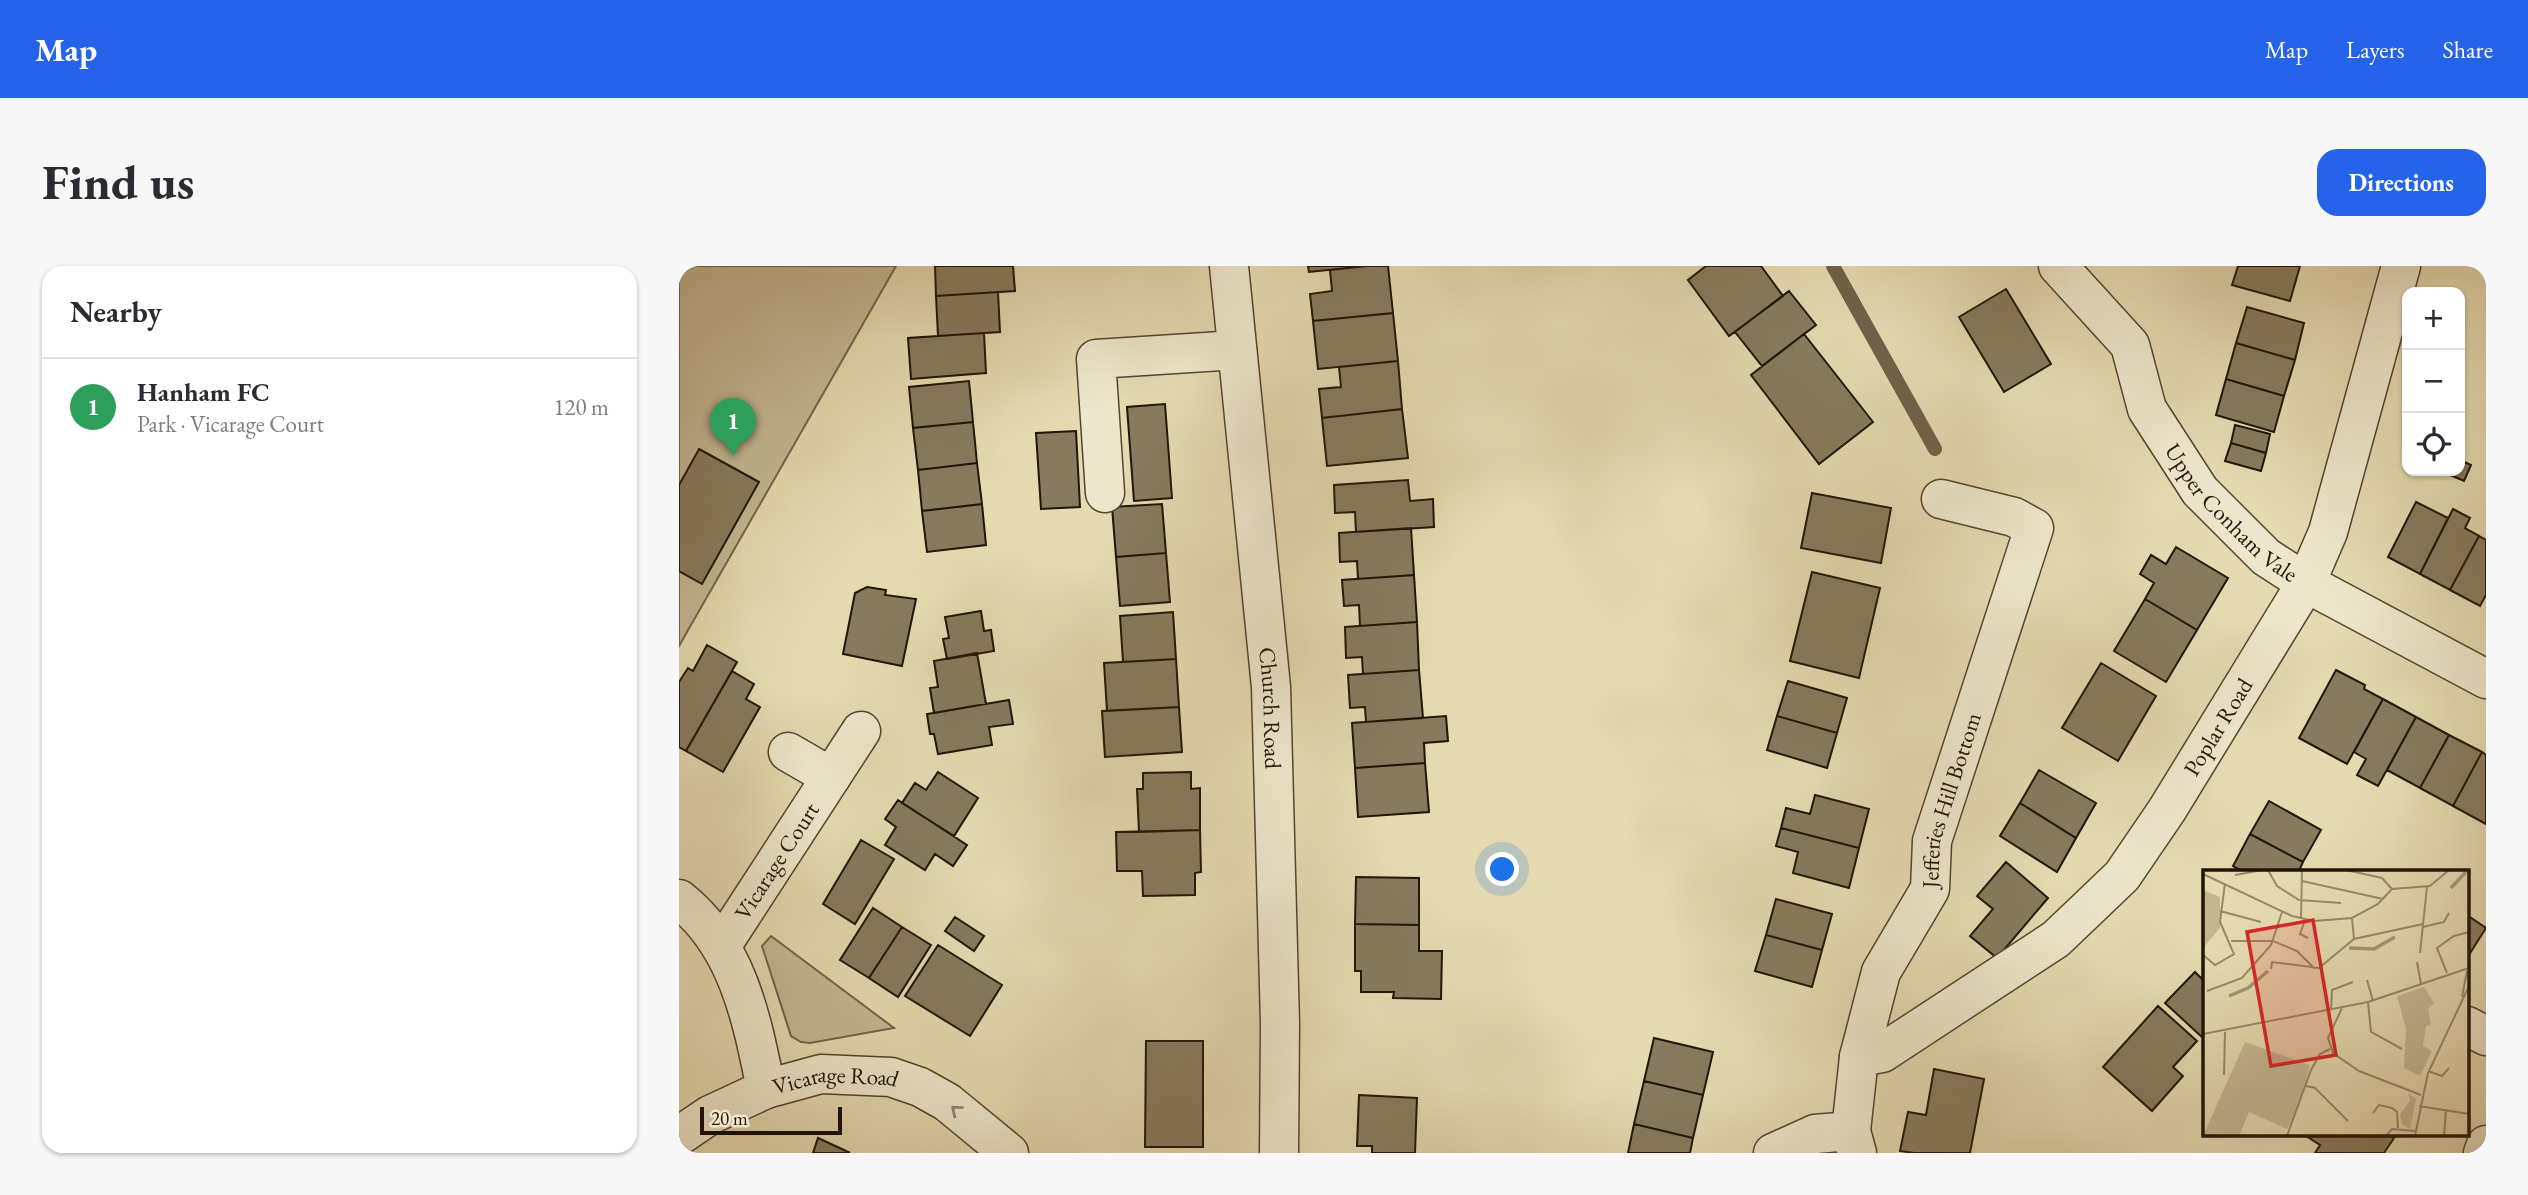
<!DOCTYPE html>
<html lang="en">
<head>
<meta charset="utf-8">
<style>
  :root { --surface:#fff; --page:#f7f7f7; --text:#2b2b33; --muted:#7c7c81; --line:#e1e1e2; --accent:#2563eb }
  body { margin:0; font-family:"EB Garamond",serif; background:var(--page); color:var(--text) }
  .controls { position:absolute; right:21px; top:21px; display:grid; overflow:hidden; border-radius:14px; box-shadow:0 2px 5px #0004 }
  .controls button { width:63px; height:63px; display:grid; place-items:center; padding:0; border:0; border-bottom:2px solid var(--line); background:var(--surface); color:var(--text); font:35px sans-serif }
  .scale { position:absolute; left:21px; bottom:18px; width:142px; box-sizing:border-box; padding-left:7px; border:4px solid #231306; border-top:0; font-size:19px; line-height:24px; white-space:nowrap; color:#231306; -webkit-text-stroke:5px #ede6cb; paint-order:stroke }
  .you { position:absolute; left:824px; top:604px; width:24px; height:24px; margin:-18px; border:5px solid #fff; border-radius:50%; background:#1a73e8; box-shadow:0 0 0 10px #1a73e833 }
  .badge { display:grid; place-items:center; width:46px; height:46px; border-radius:50%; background:var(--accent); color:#fff; font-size:23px; font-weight:700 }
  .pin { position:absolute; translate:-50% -58px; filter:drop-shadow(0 2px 4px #0008) }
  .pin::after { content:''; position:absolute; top:37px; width:24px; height:21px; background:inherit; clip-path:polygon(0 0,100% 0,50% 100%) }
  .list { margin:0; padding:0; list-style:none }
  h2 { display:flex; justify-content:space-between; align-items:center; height:91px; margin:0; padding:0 28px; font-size:30px }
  h2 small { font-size:23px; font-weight:400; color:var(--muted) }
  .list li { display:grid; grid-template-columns:46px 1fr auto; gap:21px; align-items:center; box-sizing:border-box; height:98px; padding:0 28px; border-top:2px solid var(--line) }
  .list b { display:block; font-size:26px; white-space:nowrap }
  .list p { margin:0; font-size:23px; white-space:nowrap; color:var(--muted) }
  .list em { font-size:23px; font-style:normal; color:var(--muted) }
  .icon { flex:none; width:38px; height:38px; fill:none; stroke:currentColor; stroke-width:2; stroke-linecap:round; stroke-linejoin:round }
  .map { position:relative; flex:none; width:1807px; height:887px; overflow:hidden; border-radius:21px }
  header { display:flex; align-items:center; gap:42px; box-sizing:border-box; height:98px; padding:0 35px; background:var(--accent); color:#fff }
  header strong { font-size:33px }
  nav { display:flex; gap:38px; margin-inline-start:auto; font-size:24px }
  .intro { display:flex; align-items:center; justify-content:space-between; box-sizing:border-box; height:168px; padding:0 42px }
  h1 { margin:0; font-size:49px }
  .button { padding:18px 32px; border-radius:21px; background:var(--accent); color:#fff; font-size:24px; font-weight:700 }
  main { display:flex; gap:42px; padding:0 42px }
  aside { flex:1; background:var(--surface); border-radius:21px; box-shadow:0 2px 5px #0004 }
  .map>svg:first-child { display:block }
  .green { fill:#c3b792; stroke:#73654c; stroke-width:2 }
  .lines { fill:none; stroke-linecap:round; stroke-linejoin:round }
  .stream { stroke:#6f6249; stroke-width:14 }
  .building { fill:#877a5e; stroke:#231306; stroke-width:2 }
  .minor-casing { stroke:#534430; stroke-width:41 }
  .minor { stroke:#ede6cb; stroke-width:38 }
  .oneway { stroke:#928772 }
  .labels { text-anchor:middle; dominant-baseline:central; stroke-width:5; stroke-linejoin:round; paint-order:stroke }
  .street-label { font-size:23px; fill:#231306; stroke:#ede6cb }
  .inset-river { fill:none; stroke:#a29676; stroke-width:3.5 }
  .inset-road { fill:none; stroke:#978a6b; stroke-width:2 }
  .view { fill:#d62828; fill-opacity:0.15; stroke:#d62828; stroke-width:3.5 }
  .inset-edge { fill:none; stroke:#231306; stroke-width:3.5 }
</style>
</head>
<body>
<header>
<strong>Map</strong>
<nav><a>Map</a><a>Layers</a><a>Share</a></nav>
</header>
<div class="intro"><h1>Find us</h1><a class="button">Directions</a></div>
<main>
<aside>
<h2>Nearby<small></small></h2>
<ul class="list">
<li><span class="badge" style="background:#2e9e5b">1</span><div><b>Hanham FC</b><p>Park · Vicarage Court</p></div><em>120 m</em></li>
</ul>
</aside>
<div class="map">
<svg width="1807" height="887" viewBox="0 0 1807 887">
  <rect width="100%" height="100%" fill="#e4d9af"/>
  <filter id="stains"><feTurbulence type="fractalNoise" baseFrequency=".00286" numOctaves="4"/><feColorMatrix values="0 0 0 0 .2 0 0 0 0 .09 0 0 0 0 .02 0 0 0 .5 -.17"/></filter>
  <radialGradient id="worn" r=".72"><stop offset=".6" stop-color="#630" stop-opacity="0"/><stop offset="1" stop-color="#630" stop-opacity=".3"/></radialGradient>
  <path class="green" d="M 0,0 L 217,0 L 0,380 Z
    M 92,670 L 215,762 L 131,777 L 122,776 L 112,770 L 83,680 Z"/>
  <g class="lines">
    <path class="stream" d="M 1154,0 L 1256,183"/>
  </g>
  <path class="building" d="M 256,0 L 334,0 L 336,25 L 257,30 Z
    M 629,0 L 688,0 L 630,6 Z
    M 688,0 L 709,0 L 714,47 L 634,55 L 631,28 L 653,25 L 651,4 Z
    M 1027,0 L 1082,0 L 1104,30 L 1050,70 L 1009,14 Z
    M 1559,0 L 1621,0 L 1611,35 L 1553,19 Z
    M 1327,23 L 1372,98 L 1325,126 L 1280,51 Z
    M 1110,25 L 1137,59 L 1083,100 L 1056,66 Z
    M 319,26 L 321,66 L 259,70 L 257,30 Z
    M 1568,41 L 1625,57 L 1616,94 L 1557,77 Z
    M 714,47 L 719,95 L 639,103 L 634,55 Z
    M 305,67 L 307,107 L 232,113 L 229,72 Z
    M 1125,68 L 1194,156 L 1140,198 L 1072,109 Z
    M 1557,77 L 1616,94 L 1605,130 L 1547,113 Z
    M 719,95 L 723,143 L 643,152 L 640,123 L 662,121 L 660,101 Z
    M 1547,113 L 1605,130 L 1595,166 L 1537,149 Z
    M 290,115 L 294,156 L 234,162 L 230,121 Z
    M 486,138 L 493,232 L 455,235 L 448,141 Z
    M 723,143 L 729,192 L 648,200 L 643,152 Z
    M 294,156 L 298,197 L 239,204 L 234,162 Z
    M 1556,159 L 1591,168 L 1587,187 L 1552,177 Z
    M 397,165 L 401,241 L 362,243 L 357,167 Z
    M 1552,177 L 1587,187 L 1582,205 L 1546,195 Z
    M 20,183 L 80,216 L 23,318 L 0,305 L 0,219 Z
    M 1781,194 L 1792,199 L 1785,215 L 1762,205 L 1781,205 Z
    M 298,197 L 303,238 L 243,245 L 239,204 Z
    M 729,214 L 731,235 L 754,233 L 755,261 L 677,266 L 676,246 L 656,247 L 655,219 Z
    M 1133,227 L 1212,242 L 1202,297 L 1122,282 Z
    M 1737,236 L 1769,252 L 1741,308 L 1709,291 Z
    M 303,238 L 307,279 L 248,286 L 243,245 Z
    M 483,238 L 487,287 L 437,291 L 433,241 Z
    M 1774,243 L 1791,252 L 1786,262 L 1800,270 L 1771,324 L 1741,308 Z
    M 732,262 L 735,309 L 679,313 L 678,295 L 661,296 L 660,267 Z
    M 1800,270 L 1807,274 L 1807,329 L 1801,340 L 1771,324 Z
    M 1497,281 L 1549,312 L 1518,364 L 1466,333 L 1475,317 L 1461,308 L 1472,289 L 1487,298 Z
    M 487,287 L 491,336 L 441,340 L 437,291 Z
    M 1133,306 L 1201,322 L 1180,412 L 1111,395 Z
    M 735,309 L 738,356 L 681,360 L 680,339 L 665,340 L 663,314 Z
    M 188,321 L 207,324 L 206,329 L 237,333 L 223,400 L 164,388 L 176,327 Z
    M 1466,333 L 1518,364 L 1487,416 L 1435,385 Z
    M 302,345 L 305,365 L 312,364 L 315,385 L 268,393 L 264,373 L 270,372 L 266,351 Z
    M 494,346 L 497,393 L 444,396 L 441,350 Z
    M 738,356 L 740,404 L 684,408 L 683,391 L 667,392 L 666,361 Z
    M 28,379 L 58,396 L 7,485 L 0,481 L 0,416 L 9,402 L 14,405 Z
    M 298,387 L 307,438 L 255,447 L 251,422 L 259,421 L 255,395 Z
    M 497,393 L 500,441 L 428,445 L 425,397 Z
    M 1422,397 L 1477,430 L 1439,495 L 1383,462 Z
    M 740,404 L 744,452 L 687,456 L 686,441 L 671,442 L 669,409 Z
    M 1657,404 L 1686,419 L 1685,423 L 1704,433 L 1668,498 L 1620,472 Z
    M 53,405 L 75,418 L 67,433 L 81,441 L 44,506 L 7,485 Z
    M 1109,415 L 1168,432 L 1158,467 L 1098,450 Z
    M 1704,433 L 1737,451 L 1699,520 L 1678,509 L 1687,493 L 1675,486 Z
    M 330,434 L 334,458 L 310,461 L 313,479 L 259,488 L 255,468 L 251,468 L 248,448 Z
    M 500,441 L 503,486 L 426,491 L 423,445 Z
    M 767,450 L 769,475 L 745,477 L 746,497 L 676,502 L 673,457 Z
    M 1098,450 L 1158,467 L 1148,502 L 1088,484 Z
    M 1737,451 L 1770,469 L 1741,522 L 1708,504 Z
    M 1770,469 L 1803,486 L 1774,540 L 1741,522 Z
    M 1803,486 L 1807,489 L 1807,558 L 1774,540 Z
    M 746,497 L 750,546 L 679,551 L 676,502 Z
    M 1360,504 L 1417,537 L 1397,572 L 1341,537 Z
    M 259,506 L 299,532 L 275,570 L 223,537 L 236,517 L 247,524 Z
    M 512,506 L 512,523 L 521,522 L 521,564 L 460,566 L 458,523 L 464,523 L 464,507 Z
    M 1136,529 L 1190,543 L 1180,582 L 1102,562 L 1107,542 L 1131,548 Z
    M 219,534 L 288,579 L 274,600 L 256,588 L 246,604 L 206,579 L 217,561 L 206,553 Z
    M 1590,535 L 1642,564 L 1624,596 L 1571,568 Z
    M 1341,537 L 1397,572 L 1378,606 L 1321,570 Z
    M 1102,562 L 1180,582 L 1170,622 L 1114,607 L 1119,586 L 1097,580 Z
    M 521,564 L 522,606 L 516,607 L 516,629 L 464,630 L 463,605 L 438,605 L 437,566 Z
    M 1571,568 L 1624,596 L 1620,605 L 1563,605 L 1554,600 Z
    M 182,574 L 215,593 L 176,658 L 144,638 Z
    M 1327,596 L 1369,632 L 1318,692 L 1291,670 L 1314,643 L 1298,630 Z
    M 677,611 L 740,612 L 740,659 L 676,658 Z
    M 1097,633 L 1153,648 L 1143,684 L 1087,669 Z
    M 194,642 L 223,661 L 190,712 L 161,694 Z
    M 1788,649 L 1807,662 L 1788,692 Z
    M 276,651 L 305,670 L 295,685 L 266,665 Z
    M 676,658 L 740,659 L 740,685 L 763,685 L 762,733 L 714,732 L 715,726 L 682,726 L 682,705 L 676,705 Z
    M 223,661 L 252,679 L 219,731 L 190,712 Z
    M 1087,669 L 1143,684 L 1133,721 L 1076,705 Z
    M 259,679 L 323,719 L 291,770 L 226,730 Z
    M 1516,706 L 1525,715 L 1525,773 L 1486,737 Z
    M 1479,740 L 1518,775 L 1494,801 L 1504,810 L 1473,845 L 1424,801 Z
    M 975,772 L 1034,786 L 1024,829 L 965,815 Z
    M 467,775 L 524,775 L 524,881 L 466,881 Z
    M 1255,803 L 1305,813 L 1291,887 L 1235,887 L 1221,885 L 1229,846 L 1247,849 Z
    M 965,815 L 1024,829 L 1014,872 L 955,858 Z
    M 680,829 L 738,832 L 736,887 L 693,887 L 693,880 L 678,880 Z
    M 955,858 L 1014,872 L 1011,887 L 949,887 Z
    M 1624,868 L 1707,868 L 1715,872 L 1705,887 L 1636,887 L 1641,879 Z
    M 139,872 L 165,884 L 171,887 L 134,887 Z"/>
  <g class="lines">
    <defs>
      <g id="minor">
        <path id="s1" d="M 550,0 L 592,421 L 601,758 L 600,887"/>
        <path id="s2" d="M 1379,0 L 1451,79 L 1468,143 L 1521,225 L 1587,291 L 1627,317 L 1807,413"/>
        <path d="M 426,227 L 417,93 L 558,84"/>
        <path d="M 109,486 L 152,511"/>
        <path d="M 0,633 C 59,679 73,754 87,823"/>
        <path id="s3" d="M 43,679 L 182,465"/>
        <path d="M 1788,760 L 1807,770"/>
        <path id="s4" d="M 1180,791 L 1203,787 L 1377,673 L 1443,610 L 1488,544 L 1627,317 L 1649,266 L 1722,0"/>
        <path id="s5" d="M 0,870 L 31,849 L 87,823 L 142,808 L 212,811 L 241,821 L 268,836 L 330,887"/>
        <path d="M 1094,887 L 1136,868 L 1172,865"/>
        <path id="s6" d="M 1178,887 L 1172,865 L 1180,791 L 1202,706 L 1251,623 L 1253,575 L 1355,262 L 1335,251 L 1262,233"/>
        <path d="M 1804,887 L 1807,879"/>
      </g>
    </defs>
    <use href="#minor" class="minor-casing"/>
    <use href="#minor" class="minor"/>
  </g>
  <defs><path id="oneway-chevron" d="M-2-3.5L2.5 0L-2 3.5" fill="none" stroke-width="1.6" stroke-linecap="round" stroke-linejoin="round" transform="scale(1.75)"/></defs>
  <use class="oneway" href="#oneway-chevron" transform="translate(277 844) rotate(-140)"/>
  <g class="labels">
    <g class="street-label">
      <text stroke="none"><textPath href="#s2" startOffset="308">Upper Conham Vale</textPath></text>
      <text stroke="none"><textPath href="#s1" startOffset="444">Church Road</textPath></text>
      <text stroke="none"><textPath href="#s4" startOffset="500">Poplar Road</textPath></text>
      <text stroke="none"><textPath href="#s6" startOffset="373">Jefferies Hill Bottom</textPath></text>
      <text stroke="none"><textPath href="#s3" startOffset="100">Vicarage Court</textPath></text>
      <text stroke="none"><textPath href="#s5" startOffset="170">Vicarage Road</textPath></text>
    </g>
  </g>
  <g transform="translate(1524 604)">
    <rect width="266" height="266" fill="#e4d9af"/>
    <path d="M 0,20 L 17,27 L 17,58 L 0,78 ZM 221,117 L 231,133 L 225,139 L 228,155 L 223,156 L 220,176 L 229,181 L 217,206 L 201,198 L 203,159 L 194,126 ZM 42,172 L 107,195 L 96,236 L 84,259 L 46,242 L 36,266 L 0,266 ZM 205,223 L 213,229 L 207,259 L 199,254 L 197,245 L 207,230 Z" fill="#c3b792"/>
    <path class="inset-river" d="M 248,18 L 263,2M 146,78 L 171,79 L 192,67M 26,126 L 45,118 L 65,101"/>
    <path class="inset-road" d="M 65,0 L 74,16 L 96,30 L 138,33M 143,0 L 179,8 L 189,19M 0,4 L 89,46 L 111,51 L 149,48 L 175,34 L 189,19 L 227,16 L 246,0M 32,5 L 60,0M 99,11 L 180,29M 17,41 L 58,52M 149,48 L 151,69M 98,49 L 99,0M 102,50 L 97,64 L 105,68M 220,57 L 241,52 L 246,43M 28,71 L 70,71 L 94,81 L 111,98M 217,83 L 224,17M 0,85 L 12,95 L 31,84 L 17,52 L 22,13M 214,92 L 218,114M 68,99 L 69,92 L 116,98 L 151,69 L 220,54M 244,103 L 234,78 L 251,66 L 266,62M 164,110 L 170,131M 4,121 L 39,108 L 68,75 L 79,42M 259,127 L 264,101M 165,132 L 168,162 L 199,179M 139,138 L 125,168 L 130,183 L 156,201 L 218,225M 128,140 L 129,120 L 150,112M 0,164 L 165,132 L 266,98M 225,201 L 239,206 L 246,198M 21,205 L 22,162M 103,216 L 112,218 L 145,251M 216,236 L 266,244M 170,243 L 176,235 L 189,238 L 194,242 L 195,258M 84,266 L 108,200 L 117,184 L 127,179M 183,266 L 189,259 L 212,261M 212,266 L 225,203 L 266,116M 241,266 L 243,240"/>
    <path class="view" d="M 110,50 L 133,185 L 68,196 L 44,62 Z"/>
    <rect width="266" height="266" class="inset-edge"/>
  </g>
  <rect width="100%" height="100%" filter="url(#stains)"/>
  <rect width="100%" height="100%" fill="url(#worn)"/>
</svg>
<div class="controls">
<button>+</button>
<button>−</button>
<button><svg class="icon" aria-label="locate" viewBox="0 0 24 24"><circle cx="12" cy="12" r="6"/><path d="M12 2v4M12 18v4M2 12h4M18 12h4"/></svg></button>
</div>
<div class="scale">20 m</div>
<div class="you"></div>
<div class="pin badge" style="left:54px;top:190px;background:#2e9e5b">1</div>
</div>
</main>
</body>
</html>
